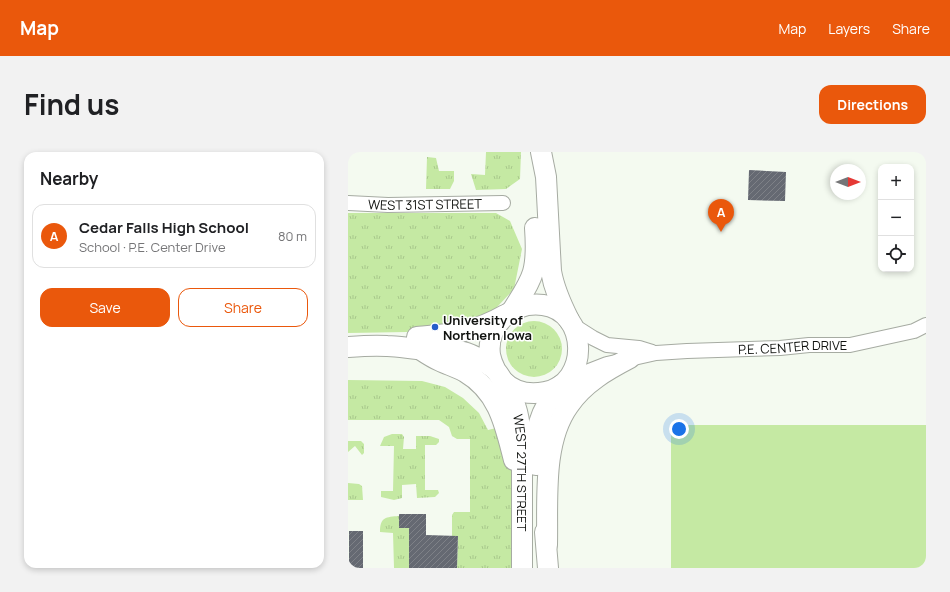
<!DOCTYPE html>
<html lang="en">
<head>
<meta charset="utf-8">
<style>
  :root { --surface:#fff; --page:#f2f2f2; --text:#202124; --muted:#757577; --line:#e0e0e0; --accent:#ea580c }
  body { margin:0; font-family:Manrope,sans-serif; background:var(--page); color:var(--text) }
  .controls { position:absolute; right:12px; top:12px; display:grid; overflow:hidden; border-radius:8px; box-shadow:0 2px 6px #0003 }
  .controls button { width:36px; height:36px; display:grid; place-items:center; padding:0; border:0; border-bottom:1px solid var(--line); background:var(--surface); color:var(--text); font:20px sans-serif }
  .compass { position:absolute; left:482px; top:12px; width:36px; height:36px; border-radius:50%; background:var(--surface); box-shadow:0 2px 6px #0003; rotate:90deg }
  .you { position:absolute; left:331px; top:277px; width:14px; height:14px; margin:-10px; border:3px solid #fff; border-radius:50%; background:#1a73e8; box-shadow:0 0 0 6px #1a73e833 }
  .badge { display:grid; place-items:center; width:26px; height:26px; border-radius:50%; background:var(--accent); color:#fff; font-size:13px; font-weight:700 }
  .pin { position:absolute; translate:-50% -33px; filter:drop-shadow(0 1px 2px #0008) }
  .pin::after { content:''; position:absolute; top:21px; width:14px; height:12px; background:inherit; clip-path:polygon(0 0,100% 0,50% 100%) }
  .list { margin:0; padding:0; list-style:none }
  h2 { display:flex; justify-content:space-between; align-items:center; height:52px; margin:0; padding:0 16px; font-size:17px }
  h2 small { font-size:13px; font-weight:400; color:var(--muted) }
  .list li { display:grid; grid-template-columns:26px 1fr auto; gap:12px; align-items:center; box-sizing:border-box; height:64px; margin:0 8px 8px; padding:0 8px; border:1px solid var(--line); border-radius:12px }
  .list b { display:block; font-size:15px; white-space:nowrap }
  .list p { margin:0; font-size:13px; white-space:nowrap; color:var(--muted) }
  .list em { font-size:13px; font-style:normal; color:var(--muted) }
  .actions { display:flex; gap:8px; padding:12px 16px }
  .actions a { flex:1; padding:9px 0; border:1px solid var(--accent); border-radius:12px; text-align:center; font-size:14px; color:var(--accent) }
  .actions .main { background:var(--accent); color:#fff }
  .icon { flex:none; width:22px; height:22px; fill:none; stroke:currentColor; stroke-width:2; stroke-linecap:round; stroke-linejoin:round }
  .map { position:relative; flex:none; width:578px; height:416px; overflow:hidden; border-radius:12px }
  header { display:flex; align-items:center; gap:24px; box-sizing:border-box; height:56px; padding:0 20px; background:var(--accent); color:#fff }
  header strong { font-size:19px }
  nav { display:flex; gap:22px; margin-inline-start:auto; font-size:14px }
  .intro { display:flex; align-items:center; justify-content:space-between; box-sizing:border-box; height:96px; padding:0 24px }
  h1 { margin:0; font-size:28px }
  .button { padding:10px 18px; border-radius:12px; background:var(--accent); color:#fff; font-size:14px; font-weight:700 }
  main { display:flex; gap:24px; padding:0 24px }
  aside { flex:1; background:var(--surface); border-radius:12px; box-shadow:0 2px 6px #0003 }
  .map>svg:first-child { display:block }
  .grass { fill:url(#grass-tufts) }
  .pitch { fill:#c5e9a3 }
  .building { fill:url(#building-hatch) }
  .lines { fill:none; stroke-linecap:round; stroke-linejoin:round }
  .street-casing { stroke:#a6aba2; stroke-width:16 }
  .secondary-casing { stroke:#a6aba2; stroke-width:22 }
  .street { stroke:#fff; stroke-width:14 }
  .secondary { stroke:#fff; stroke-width:20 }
  .poi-dot { fill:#255dca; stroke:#fff; stroke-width:1.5 }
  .labels { text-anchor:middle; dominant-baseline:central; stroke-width:3; stroke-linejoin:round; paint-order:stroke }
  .street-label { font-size:13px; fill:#111310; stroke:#fff }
  .poi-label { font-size:13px; font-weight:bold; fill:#111310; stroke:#fff; text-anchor:start }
</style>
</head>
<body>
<header>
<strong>Map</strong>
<nav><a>Map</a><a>Layers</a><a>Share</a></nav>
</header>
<div class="intro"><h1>Find us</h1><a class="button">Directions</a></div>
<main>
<aside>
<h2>Nearby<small></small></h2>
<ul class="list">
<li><span class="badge">A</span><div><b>Cedar Falls High School</b><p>School · P.E. Center Drive</p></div><em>80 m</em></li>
</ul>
<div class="actions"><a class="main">Save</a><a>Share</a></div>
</aside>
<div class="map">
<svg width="578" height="416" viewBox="0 0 578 416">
  <defs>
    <pattern id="grass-tufts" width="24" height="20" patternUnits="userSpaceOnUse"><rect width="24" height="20" fill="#c5e9a3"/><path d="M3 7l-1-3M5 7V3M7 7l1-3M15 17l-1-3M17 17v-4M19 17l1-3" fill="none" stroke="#a8c78b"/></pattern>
    <pattern id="building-hatch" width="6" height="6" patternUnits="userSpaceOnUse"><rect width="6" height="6" fill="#656972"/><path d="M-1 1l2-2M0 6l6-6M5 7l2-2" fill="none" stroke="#7e8187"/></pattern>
  </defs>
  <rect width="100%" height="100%" fill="#f4faf0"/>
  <path class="grass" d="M 138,0 L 173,0 L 172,27 L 158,37 L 128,38 L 123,22 L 137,23 Z
    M 79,5 L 88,6 L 91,19 L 106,19 L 106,29 L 102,37 L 78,37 Z
    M 0,61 L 148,61 L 162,69 L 174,97 L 166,137 L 135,170 L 59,180 L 0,181 Z
    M158 197a28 28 0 1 1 56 0a28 28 0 1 1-56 0Z
    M 0,228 L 74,229 L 97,235 L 115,246 L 131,261 L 140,278 L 152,275 L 163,253 L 170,416 L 109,416 L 110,384 L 104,384 L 104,363 L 106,360 L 122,360 L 122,287 L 109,287 L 104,284 L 101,275 L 91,268 L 0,268 Z
    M 44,282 L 54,282 L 56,285 L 55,297 L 68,297 L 68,284 L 82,284 L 91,287 L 91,290 L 88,293 L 77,293 L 77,338 L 90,338 L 91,341 L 87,345 L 69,346 L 68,332 L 54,333 L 54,346 L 46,348 L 33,345 L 33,339 L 45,339 L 46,294 L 32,294 L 36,285 Z
    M 0,289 L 13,289 L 16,292 L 16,301 L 14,303 L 7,294 L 0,300 Z
    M 0,331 L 11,332 L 14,334 L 15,348 L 0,348 Z
    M 51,364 L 51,376 L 69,376 L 61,383 L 61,416 L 46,416 L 45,381 L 32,380 C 32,365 38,365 51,364 Z"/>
  <path class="pitch" d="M 323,273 L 578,273 L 578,416 L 323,416 Z"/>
  <path class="building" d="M 401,18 L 438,20 L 437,49 L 400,48 Z
    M 51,362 L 78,362 L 78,383 L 110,384 L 109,416 L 61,416 L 61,376 L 51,376 Z
    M 1,379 L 15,379 L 15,416 L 1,416 Z"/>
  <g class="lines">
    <defs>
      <g id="street">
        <path id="s1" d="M 0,51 L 40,53 L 155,51"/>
        <path d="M 223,172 L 245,186 L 259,193 L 291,196 L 304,200"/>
        <path id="s2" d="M 218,228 L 259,212 L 308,201 L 339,199 L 432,196 L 461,193 L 502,193 L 566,179 L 578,173"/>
      </g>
      <g id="secondary">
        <path d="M 193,0 L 198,25 L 203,119 C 206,137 213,152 221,168"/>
        <path d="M 164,159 C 171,147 181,134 185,120 C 189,106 188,90 187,76"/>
        <path d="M 69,185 C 103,182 126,181 157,163"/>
        <path d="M 0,195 C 13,194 26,193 39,194 C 49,194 59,196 69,197 C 91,199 107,194 128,205 C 134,209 141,212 146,217 C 150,220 152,225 155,229 C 166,240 182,243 197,240 C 242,232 241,159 195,153 C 166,149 138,172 142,203 C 143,208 145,213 147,217"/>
        <path d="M 73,198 C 79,202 85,206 92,209 C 100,213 109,215 117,220 C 151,240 157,273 166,308"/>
        <path id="s3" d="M 156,230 C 169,249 172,270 174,292 L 174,416"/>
        <path d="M 188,313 C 184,283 193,256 212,234"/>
        <path d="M 197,380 L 200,416"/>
        <path d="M 199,393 C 200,349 194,290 221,253 C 236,231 259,218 282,206"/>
      </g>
    </defs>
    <use href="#street" class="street-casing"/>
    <use href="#secondary" class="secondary-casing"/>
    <use href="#street" class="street"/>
    <use href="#secondary" class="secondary"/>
  </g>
  <circle class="poi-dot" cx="87" cy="175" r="4"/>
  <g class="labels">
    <g class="street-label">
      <text stroke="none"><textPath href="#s1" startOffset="77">WEST 31ST STREET</textPath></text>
      <text stroke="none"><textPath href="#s2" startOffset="231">P.E. CENTER DRIVE</textPath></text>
      <text stroke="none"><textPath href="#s3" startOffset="94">WEST 27TH STREET</textPath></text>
    </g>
    <g class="poi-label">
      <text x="95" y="168">University of<tspan x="95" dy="15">Northern Iowa</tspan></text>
    </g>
  </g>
</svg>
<div class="controls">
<button>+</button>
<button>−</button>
<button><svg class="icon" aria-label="locate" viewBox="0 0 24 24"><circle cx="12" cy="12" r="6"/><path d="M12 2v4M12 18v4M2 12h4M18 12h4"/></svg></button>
</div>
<svg class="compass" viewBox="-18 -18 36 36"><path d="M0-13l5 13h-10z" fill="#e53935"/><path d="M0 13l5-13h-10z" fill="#757577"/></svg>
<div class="you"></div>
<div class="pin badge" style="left:373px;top:80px">A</div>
</div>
</main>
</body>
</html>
